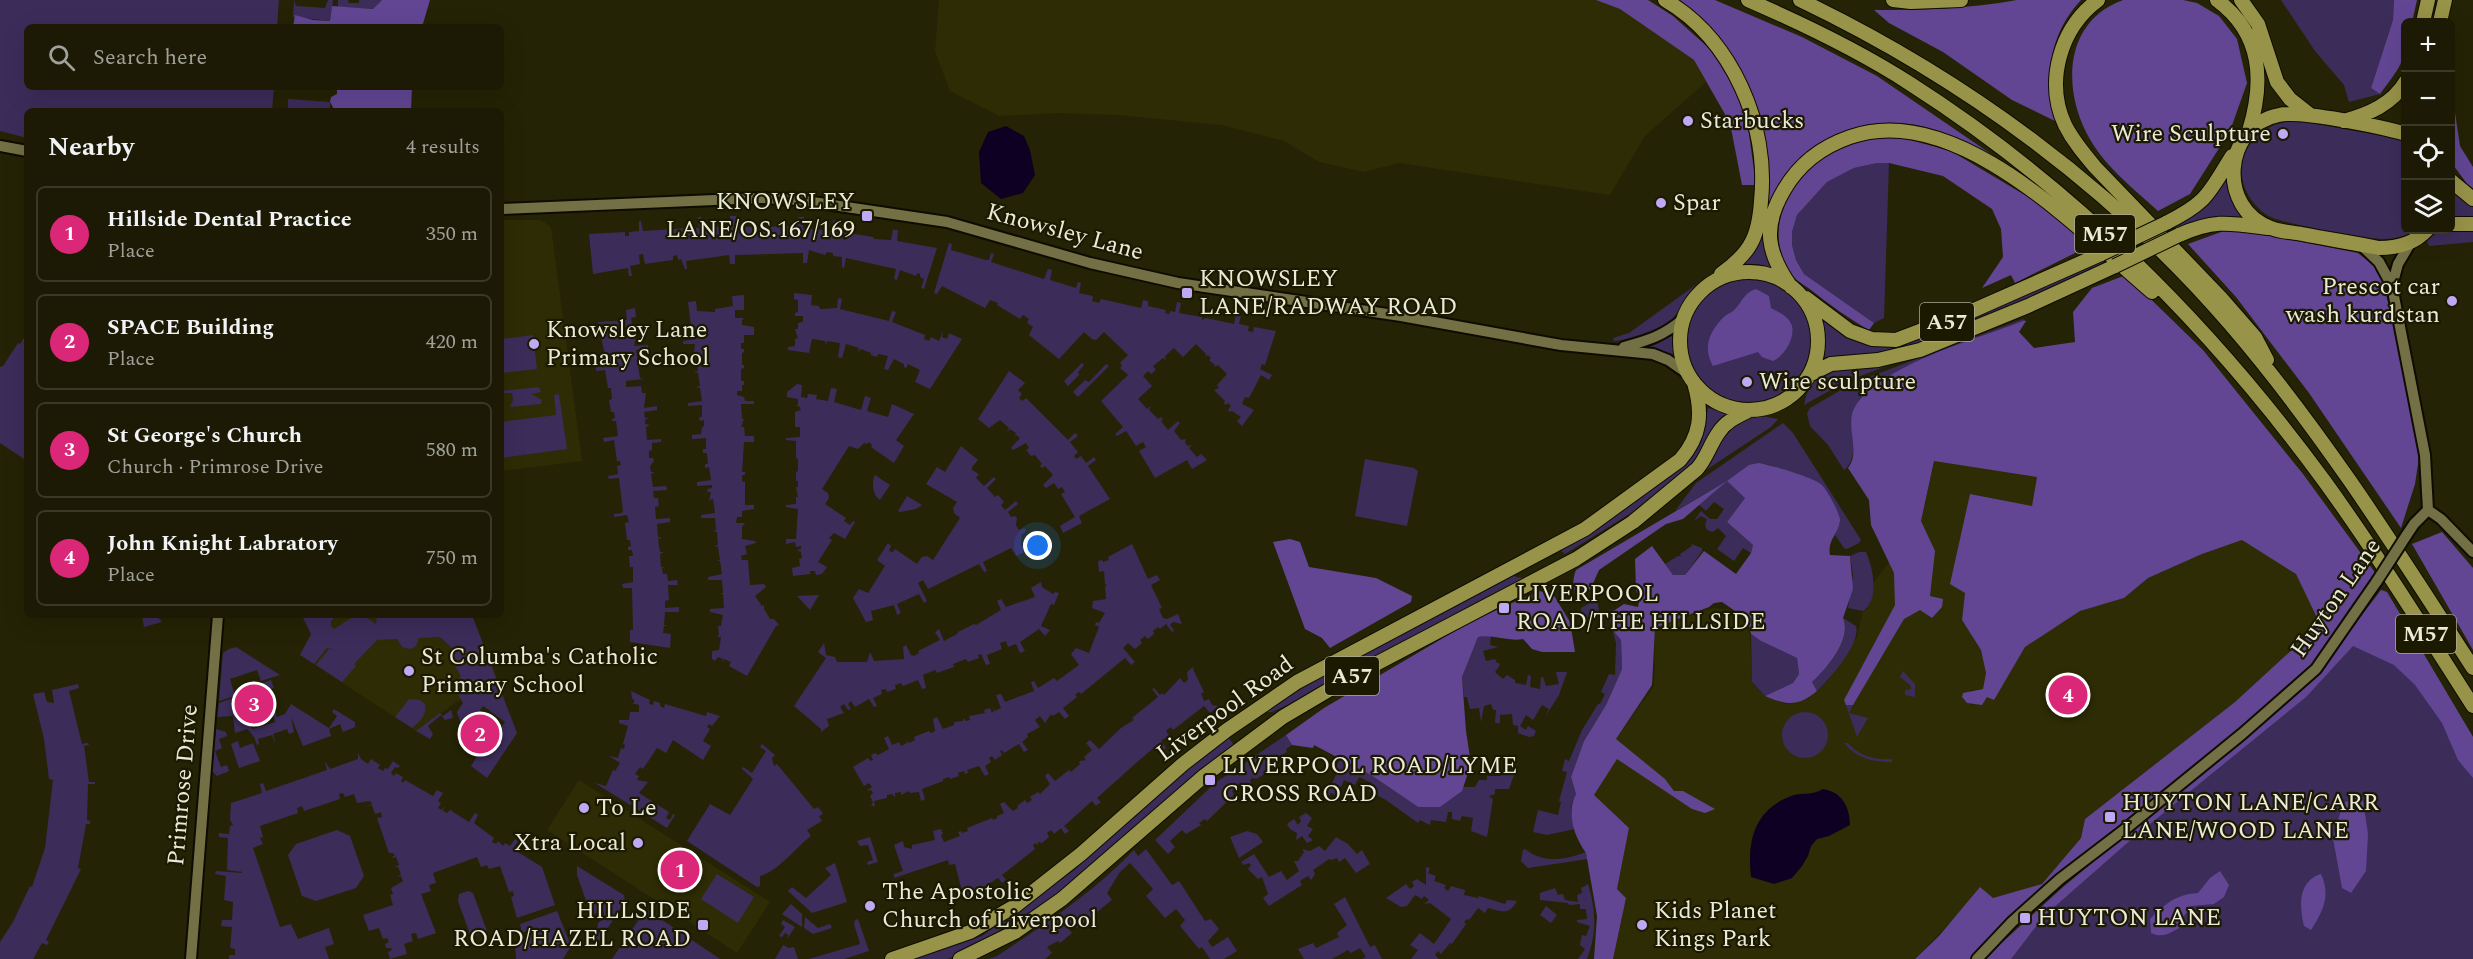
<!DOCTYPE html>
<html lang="en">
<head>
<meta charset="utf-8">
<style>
  :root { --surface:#1c1a04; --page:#292713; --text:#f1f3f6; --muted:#a0a19a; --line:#3a3826; --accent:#db2777 }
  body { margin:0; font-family:Spectral,serif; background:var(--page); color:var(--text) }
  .controls { position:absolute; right:18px; top:18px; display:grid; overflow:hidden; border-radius:9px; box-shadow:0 6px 24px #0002 }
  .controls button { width:54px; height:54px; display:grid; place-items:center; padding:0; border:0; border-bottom:2px solid var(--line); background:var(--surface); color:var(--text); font:30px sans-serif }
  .you { position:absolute; left:1038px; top:546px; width:21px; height:21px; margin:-15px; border:4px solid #fff; border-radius:50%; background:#1a73e8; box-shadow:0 0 0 9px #1a73e833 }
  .badge { display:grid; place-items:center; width:39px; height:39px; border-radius:50%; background:var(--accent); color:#fff; font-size:20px; font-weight:700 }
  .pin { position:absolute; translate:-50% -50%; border:3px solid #fff; box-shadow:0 2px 6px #0006 }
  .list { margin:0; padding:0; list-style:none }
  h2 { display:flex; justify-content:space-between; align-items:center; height:78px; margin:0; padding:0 24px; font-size:26px }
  h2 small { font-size:20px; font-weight:400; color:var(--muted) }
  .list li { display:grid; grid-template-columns:39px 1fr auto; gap:18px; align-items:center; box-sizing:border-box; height:96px; margin:0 12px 12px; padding:0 12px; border:2px solid var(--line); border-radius:9px }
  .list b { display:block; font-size:22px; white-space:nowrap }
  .list p { margin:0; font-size:20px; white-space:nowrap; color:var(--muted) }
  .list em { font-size:20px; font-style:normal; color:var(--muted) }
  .icon { flex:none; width:33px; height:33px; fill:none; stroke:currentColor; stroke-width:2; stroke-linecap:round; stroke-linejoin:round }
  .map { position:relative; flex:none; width:2473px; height:959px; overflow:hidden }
  .search { position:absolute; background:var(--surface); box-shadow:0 6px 24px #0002; left:24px; top:24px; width:480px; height:66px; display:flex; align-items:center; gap:15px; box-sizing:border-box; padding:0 21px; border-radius:9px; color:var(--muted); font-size:22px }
  .panel { position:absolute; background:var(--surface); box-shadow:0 6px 24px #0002; left:24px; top:108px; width:480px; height:510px; border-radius:9px }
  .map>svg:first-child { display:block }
  .built { fill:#2e2c04 }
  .green { fill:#3c2c5a }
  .forest { fill:#624694 }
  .water { fill:#0d0022 }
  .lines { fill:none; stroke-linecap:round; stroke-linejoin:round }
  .secondary-casing { stroke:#0e0c00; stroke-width:14 }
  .highway-casing { stroke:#0e0c00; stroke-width:16 }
  .secondary { stroke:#727044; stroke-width:10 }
  .highway { stroke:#979348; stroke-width:14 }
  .secondary-bridge-casing { stroke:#0e0c00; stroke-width:14; stroke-linecap:butt }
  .highway-bridge-casing { stroke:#0e0c00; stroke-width:16; stroke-linecap:butt }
  .secondary-bridge { stroke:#727044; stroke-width:10 }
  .highway-bridge { stroke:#979348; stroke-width:14 }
  .poi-dot { fill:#bfa8f4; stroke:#1b1900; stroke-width:2 }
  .labels { text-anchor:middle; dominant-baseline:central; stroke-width:4.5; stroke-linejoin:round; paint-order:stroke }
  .shield { fill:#1b1900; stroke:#acab97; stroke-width:1.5 }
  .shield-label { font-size:22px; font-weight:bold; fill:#eaead8 }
  .poi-label { font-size:24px; fill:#eaead8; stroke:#1b1900; text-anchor:start }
  .street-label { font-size:24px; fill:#eaead8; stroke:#1b1900 }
</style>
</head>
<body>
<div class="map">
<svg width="2473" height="959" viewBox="0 0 2473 959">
  <rect width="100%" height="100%" fill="#252305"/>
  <path class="built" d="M 939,0 L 1596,0 L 1620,9 L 1694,60 L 1706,82 L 1645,136 L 1610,195 L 1399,163 L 1364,172 L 1319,162 L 1284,141 L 1221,125 L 1118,115 L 1057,113 L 1000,116 L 950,91 L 935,51 Z
    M 501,220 L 541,220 L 551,227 L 582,461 L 501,471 Z
    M 1934,461 L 2037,476 L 2032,506 L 1970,494 L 1955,586 L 1965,593 L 1962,620 L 1981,650 L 1986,673 L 1983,689 L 1972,690 L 1962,697 L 1967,703 L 1973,705 L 1987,697 L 1994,699 L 2025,647 L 2080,611 L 2124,598 L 2148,578 L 2202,554 L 2242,540 L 2296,573 L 2320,624 L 2235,702 L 2085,819 L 2081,838 L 2042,884 L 1993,898 L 1960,912 L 1915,959 L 1613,959 L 1626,898 L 1617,889 L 1629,828 L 1593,795 L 1624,747 L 1616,739 L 1654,686 L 1655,628 L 1713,608 L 1731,610 L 1743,621 L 1750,635 L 1752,683 L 1765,696 L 1786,704 L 1809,698 L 1827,681 L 1857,637 L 1863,611 L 1867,609 L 1872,594 L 1873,583 L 1921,521 Z
    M 308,615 L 472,615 L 498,681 L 458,701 L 416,731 L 300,655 L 311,634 L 302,617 Z
    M 579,780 L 770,902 L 737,953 L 547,830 Z"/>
  <path class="green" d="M 0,0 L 279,0 L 277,27 L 27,27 L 27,87 L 274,87 L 272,111 L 27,111 L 27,138 L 0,131 Z
    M 294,0 L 296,6 L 325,8 L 328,0 L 333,0 L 330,21 L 293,17 Z
    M 338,0 L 348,0 L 349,3 L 359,3 L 359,0 L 382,0 L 374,9 L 338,7 Z
    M 2281,0 L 2394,0 L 2393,20 L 2371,88 L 2380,94 L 2349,102 L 2344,85 L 2315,51 Z
    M 288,99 L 330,102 L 330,111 L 288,111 Z
    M 2294,120 L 2405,140 L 2406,230 L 2415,230 C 2407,236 2394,239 2384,239 C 2371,240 2277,223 2267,215 C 2233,192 2232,145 2272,126 C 2278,123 2287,122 2294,120 Z
    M 1877,163 L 1889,163 L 1884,318 L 1874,323 L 1804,274 L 1796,260 L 1792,245 L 1792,232 L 1797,215 L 1827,182 L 1854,168 Z
    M 2227,178 L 2234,201 L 2247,218 C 2216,214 2204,218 2176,229 L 2172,225 L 2210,203 Z
    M 2450,190 L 2473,207 L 2473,218 L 2451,220 Z
    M 1769,209 L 1777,271 C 1764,265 1754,262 1739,265 L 1766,210 Z
    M 730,216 L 736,216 L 736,224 L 742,225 L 742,227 L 797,226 L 798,217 L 804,217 L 803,228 L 831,231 L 833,220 L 837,221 L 836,231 L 873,237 L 874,239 L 891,240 L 893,230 L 898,230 L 897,241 L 937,248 L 924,289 L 921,288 L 924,279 L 920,277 L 920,274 L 917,273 L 916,276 L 900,270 L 897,280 L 894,279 L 896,269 L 846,258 L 844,268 L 842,267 L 842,257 L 833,256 L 833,253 L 827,252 L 825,255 L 809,250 L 807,263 L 803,263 L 803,253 L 735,255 L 735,264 L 730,264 L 729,255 L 686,261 L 687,269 L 685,269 L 681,259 L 678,260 L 677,255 L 673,256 L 673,260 L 645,264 L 643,254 L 639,255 L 640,264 L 630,266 L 632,276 L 629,276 L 628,268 L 593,274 L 589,234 L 625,232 L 625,236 L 629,236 L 629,232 L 639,231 L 639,221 L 641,221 L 643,231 L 690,228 L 690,232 L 696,232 L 696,228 L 699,228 L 698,217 L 701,217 L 702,228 L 730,226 Z
    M 2473,228 L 2473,242 L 2429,246 L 2427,241 C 2438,228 2458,229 2473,228 Z
    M 949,243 L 952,244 L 951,250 L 986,260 L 989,260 L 991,253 L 994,254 L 991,262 L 1044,279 L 1048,269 L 1052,270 L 1050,280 L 1076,288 L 1078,282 L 1081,283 L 1079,293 L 1093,296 L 1092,301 L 1099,303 L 1101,299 L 1141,308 L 1143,300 L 1148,301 L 1148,306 L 1166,310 L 1165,313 L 1169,314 L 1170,311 L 1175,312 L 1177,302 L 1181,303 L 1179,313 L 1202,317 L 1202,320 L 1206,318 L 1234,324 L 1236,314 L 1241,315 L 1239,324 L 1249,326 L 1248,331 L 1253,332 L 1254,327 L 1276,331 L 1265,365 L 1262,364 L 1260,369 L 1272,375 L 1269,380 L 1261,375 L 1249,398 L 1245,397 L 1242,404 L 1254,410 L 1242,426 L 1237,421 L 1241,417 L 1232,411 L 1230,412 L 1228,410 L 1231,406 L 1228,403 L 1225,405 L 1224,403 L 1225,401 L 1214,390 L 1219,388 L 1217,385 L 1227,374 L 1218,365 L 1214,367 L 1215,365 L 1209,360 L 1211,358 L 1208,355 L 1205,357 L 1206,354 L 1196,344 L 1183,357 L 1174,348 L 1165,356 L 1166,360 L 1163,358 L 1153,366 L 1156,370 L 1151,374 L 1148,371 L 1143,376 L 1152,386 L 1138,399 L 1147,409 L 1151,406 L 1149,410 L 1158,419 L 1161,417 L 1163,419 L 1161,421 L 1168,430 L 1178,421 L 1180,423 L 1174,431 L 1181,440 L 1186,439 L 1185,443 L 1188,446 L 1192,445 L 1189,448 L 1197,457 L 1201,454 L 1207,460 L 1192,469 L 1187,460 L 1155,478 L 1139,451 L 1146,447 L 1143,442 L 1136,446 L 1126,431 L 1117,436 L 1115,434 L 1123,427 L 1101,401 L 1128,375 L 1120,368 L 1122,366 L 1120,363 L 1128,355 L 1104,332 L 1096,340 L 1092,339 L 1084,332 L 1059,359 L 1029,335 L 1033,327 L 1027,323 L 1029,319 L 1023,315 L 1020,319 L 997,305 L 998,303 L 990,300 L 985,308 L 942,286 L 937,294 L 934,293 Z
    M 2100,258 L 2104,263 C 2036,294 1967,333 1894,350 C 1871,355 1848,355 1825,357 L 1822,316 L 1880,343 Z
    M1687 340a62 62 0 1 1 124 0a62 62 0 1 1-124 0Z
    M 1704,279 C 1690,290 1684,303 1674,317 C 1661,336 1635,338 1614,341 L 1613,338 L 1629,333 Z
    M 794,293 L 812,295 L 811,305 L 819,306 L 820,309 L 837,308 L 838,298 L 842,299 L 840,309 L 889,321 L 892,311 L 896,312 L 892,322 L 925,335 L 924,339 L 929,341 L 931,337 L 939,341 L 943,331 L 942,337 L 947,339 L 949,333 L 962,339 L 930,389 L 915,382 L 920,370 L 908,364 L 906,368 L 904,367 L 904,364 L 894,359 L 888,370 L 884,369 L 888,356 L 878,354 L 877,357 L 871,355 L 871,353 L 861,349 L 858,352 L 859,348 L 846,344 L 842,358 L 838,357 L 840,343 L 827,341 L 826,345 L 825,341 L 812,339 L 809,353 L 788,350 L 788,347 L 795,346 L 795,339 L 798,338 L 795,329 L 798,329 L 798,323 L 803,322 L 803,316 L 795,316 L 795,313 L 798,312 L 798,300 L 794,299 Z
    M 744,295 L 744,310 L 735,310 L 735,318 L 744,318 L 742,320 L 742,325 L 754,327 L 754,335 L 744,335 L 744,343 L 741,343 L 741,349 L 744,349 L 744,352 L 742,353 L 742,365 L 744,365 L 744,368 L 741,369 L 741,381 L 744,381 L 744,385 L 742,385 L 742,391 L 737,391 L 737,395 L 744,397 L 745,401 L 754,401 L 754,404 L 741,404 L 742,419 L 744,419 L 741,427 L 744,427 L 745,436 L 754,436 L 754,442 L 744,442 L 742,472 L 745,472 L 745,475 L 742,475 L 742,481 L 745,482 L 745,505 L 754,505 L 754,509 L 742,511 L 742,517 L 737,517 L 736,523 L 745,523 L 742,527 L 742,539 L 755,541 L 756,543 L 745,546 L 747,554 L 741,556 L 742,560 L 748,560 L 750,585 L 764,584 L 766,587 L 755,596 L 762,606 L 764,605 L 764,609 L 770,619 L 774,619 L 779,625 L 776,626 L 747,676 L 729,666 L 731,662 L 724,659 L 722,663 L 723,659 L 718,657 L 715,661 L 712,659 L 712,651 L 719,650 L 721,637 L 717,637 L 719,635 L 718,626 L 721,626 L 723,615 L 710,612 L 710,609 L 724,608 L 723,594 L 719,593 L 723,593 L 722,580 L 708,580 L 708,577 L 722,574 L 720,561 L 716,561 L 720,560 L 718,547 L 714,546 L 718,545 L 717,532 L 713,531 L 716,530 L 715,518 L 701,518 L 701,515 L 715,513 L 713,499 L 709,500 L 711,492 L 708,492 L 707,489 L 712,488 L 712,485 L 697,486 L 697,482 L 711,480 L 709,467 L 705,468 L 705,464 L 708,464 L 707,453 L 703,453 L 703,449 L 706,449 L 706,438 L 692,439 L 692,435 L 701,434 L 702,427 L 704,426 L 704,420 L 700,421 L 699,417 L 702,417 L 702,405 L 688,406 L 688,403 L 702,401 L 700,388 L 696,387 L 700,386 L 698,373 L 694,372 L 698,371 L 697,358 L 693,358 L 695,344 L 683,344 L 683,341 L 696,339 L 696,333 L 692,333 L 688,302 L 696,301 L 697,311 L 715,312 L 715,309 L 733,306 L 732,296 Z
    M 635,308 L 636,317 L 631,318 L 632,324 L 627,325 L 623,333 L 637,331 L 634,346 L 648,345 L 648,348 L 636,350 L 638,363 L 642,363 L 638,365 L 640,378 L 644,379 L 626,381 L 626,387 L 641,386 L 642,393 L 646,393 L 644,408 L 657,406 L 657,410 L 644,412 L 645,418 L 649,418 L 645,420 L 645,424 L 650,425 L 646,427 L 647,440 L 661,439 L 661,442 L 652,443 L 652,450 L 649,451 L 649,458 L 653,458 L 654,461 L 650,466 L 651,472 L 655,472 L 651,474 L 653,487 L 666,486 L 667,490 L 653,491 L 654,498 L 658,498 L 659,506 L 655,507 L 656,519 L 670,518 L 670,522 L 657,524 L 658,537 L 662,538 L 658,539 L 660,552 L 664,552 L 660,554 L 661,567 L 666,567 L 662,568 L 663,574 L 667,574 L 668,581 L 677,580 L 678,585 L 668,585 L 669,600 L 665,601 L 665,608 L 679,607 L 679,612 L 665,612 L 664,625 L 668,625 L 664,626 L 663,633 L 671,634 L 670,648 L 630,642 L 630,630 L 633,630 L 632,588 L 623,588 L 622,584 L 633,582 L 633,567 L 630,567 L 629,556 L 633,556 L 632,550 L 628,550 L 628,547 L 631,546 L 630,540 L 627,540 L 625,523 L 629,522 L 627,515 L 614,517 L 614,514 L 622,513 L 623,511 L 619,478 L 609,479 L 608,476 L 618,474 L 617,466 L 621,465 L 620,461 L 617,461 L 614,440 L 604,442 L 603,438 L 618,436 L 616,421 L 612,421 L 612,419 L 615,418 L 614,412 L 611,412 L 609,400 L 612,399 L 611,388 L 608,388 L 605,370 L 596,371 L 596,367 L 607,365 L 598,322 L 627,320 L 626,310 Z
    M 2023,319 L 2026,321 L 1922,360 L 1896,373 L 1876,384 L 1855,407 C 1854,423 1858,462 1844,470 L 1828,445 L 1810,426 L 1807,413 L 1810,408 L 1853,383 Z
    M 27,333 L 27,461 L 0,443 L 0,367 L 3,366 L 18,343 L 20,344 Z
    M 533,335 L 537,369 L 501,373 L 501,339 Z
    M 1672,336 L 1674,359 L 1646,348 Z
    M 1908,358 L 1847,381 L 1804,405 C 1807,388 1814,379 1829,370 Z
    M 1082,363 L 1084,365 L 1078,372 L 1079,375 L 1068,386 L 1064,381 Z
    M 1106,364 L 1109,366 L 1078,397 L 1073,392 L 1085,380 L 1089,382 Z
    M 1009,371 L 1025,383 L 1018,390 L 1022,394 L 1019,398 L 1022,401 L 1026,398 L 1068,440 L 1075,433 L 1078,436 L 1070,442 L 1078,452 L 1074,456 L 1076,459 L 1081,456 L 1086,463 L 1094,457 L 1096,460 L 1088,466 L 1110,499 L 1079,516 L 1082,523 L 1063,533 L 1060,526 L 1075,517 L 1061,494 L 1065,492 L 1062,487 L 1058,489 L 1054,483 L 1046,488 L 1043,485 L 1053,475 L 1045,466 L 1042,468 L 1040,466 L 1042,464 L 1035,455 L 1031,456 L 1026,450 L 1029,448 L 1026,443 L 1013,450 L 1011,448 L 1020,438 L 1016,435 L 1014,437 L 1016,433 L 1010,429 L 1007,432 L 1009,428 L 1000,420 L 989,428 L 978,419 Z
    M 797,384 L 802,385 L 801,397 L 807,398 L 808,394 L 817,395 L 816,399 L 828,401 L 831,388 L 837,389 L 834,402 L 861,410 L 865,396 L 871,398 L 867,411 L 888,417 L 892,404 L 914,414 L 896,440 L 904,446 L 894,463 L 871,447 L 872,445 L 869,442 L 867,444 L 864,443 L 858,449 L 849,446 L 822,489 L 828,493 L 829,498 L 825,504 L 846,518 L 844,521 L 850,525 L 853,521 L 855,522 L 845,539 L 834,533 L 829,538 L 832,540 L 818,562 L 827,567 L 822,574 L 816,575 L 815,571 L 810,571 L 810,574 L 793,576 L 792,568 L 800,566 L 799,559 L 802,558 L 801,552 L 797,550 L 801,549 L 801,546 L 796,547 L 795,542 L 786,544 L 786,539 L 796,539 L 798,509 L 786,507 L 786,505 L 796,504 L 796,497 L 798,497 L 796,487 L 798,487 L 798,481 L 796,481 L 796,472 L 798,471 L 798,459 L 796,458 L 796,441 L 786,440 L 786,438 L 800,437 L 800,427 L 795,427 L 795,412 L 801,410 L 799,406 L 795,406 L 798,405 L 798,399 L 787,397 L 787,392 Z
    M 539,387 L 541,392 L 531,394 L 542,400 L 541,404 L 510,407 L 513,400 L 512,393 L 501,393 L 502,391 Z
    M 559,394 L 567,449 L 501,458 L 501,422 L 556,415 L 554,395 Z
    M 1708,408 L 1726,413 L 1712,432 L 1696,461 L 1631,513 L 1565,554 L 1561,551 L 1572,541 L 1628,506 L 1681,465 L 1701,443 Z
    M 1755,415 L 1778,419 L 1771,427 L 1703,472 L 1727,429 Z
    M 1783,423 L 1793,433 L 1861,540 L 1859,543 L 1847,549 L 1844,548 L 1835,535 L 1840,522 L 1821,484 L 1770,465 L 1759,463 L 1745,498 L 1727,522 L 1753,545 L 1751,553 L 1743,548 L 1734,561 L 1717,549 L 1726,536 L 1718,528 L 1713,532 L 1707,530 L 1705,525 L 1707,519 L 1701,516 L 1694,521 L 1701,511 L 1710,519 L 1717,519 L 1724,509 L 1714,502 L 1706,511 L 1698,504 L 1722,484 L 1675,511 L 1696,483 Z
    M 961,446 L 978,460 L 972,467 L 972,470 L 979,474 L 976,478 L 984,486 L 994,477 L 996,479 L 987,488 L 995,497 L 998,495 L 1004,502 L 1001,505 L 1005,510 L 1016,501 L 1018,504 L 1008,512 L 1011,517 L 1015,516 L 1017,518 L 1016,525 L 1019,530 L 1024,528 L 1026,530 L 1024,534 L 1022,534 L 1021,546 L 1023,546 L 1023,553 L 1016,556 L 1011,548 L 983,562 L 987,571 L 984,572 L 979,564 L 928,589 L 923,580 L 918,583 L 927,601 L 924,603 L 919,594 L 897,604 L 901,613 L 897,615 L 894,605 L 871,611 L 873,620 L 866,622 L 853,598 L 859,589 L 868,593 L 885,566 L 877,560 L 888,543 L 891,546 L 889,551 L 893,552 L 895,549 L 917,564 L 922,557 L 927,556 L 933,560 L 960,518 L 954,513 L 953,508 L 957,502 L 926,484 L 937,467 L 945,472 Z
    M 1365,459 L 1414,468 L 1418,471 L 1407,526 L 1355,516 Z
    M 875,475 L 890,485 L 880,500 C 873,496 871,482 875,475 Z
    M 907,496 L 922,505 L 916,509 L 900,512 L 898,511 Z
    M 1132,544 L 1148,579 L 1157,575 L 1160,580 L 1151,585 L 1162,608 L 1159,609 L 1163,618 L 1167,619 L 1178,614 L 1182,624 L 1173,622 L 1170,625 L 1174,630 L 1172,632 L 1166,624 L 1160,629 L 1158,627 L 1153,631 L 1154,634 L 1148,639 L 1145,636 L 1140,640 L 1142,643 L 1135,649 L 1128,643 L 1123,648 L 1135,662 L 1131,665 L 1125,658 L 1081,694 L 1079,692 L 1075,695 L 1077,697 L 1063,708 L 1069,716 L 1065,719 L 1059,712 L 1053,716 L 1051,714 L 1045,723 L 1040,716 L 1035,720 L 1040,727 L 1027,734 L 1028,737 L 1022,742 L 1028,750 L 1024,752 L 1019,744 L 1004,753 L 1002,750 L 1000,751 L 1002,755 L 995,760 L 992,756 L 989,758 L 991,762 L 985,766 L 989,774 L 985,776 L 979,766 L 967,770 L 968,773 L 965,774 L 964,771 L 958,773 L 959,776 L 950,779 L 949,777 L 943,779 L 943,781 L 922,789 L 925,799 L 921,801 L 919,792 L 910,793 L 909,791 L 901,795 L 901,792 L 895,793 L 895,797 L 892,794 L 887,795 L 887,798 L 874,801 L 875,806 L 871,806 L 873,802 L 870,796 L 873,793 L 871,790 L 866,791 L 872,787 L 869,783 L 864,786 L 853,767 L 868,758 L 870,761 L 873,760 L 871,755 L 875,753 L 878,755 L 889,749 L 884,738 L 888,736 L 892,745 L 899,742 L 901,746 L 907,743 L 906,740 L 909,743 L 915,740 L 914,737 L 929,731 L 931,733 L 935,731 L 933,719 L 937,717 L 943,729 L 954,725 L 954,722 L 963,721 L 964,718 L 966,721 L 970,720 L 969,716 L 985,713 L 984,710 L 990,708 L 992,713 L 994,711 L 993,707 L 995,711 L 1001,708 L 996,695 L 1001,694 L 1005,702 L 1034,691 L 1031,682 L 1034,681 L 1038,688 L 1054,678 L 1057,681 L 1079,665 L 1071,654 L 1076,648 L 1089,653 L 1099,627 L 1095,625 L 1096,622 L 1099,623 L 1105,613 L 1092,608 L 1093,601 L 1106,599 L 1105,587 L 1107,585 L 1105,584 L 1104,571 L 1099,572 L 1098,561 L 1102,560 L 1103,562 L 1109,560 L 1108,557 Z
    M 1691,544 L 1702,548 L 1702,551 L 1685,575 L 1673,575 L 1665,564 L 1678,556 L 1681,556 L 1680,554 L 1692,546 Z
    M 1859,552 L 1866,552 C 1873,568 1880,599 1863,611 L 1848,608 L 1853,574 L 1850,556 Z
    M 1514,575 L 1516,577 L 1524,578 L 1486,597 L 1294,702 L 1272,712 L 1264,712 L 1329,672 Z
    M 1041,582 L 1042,587 L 1053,594 L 1055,592 L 1059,593 L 1054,605 L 1051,604 L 1041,626 L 1050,630 L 1045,636 L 1039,629 L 1020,642 L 1025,651 L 1020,653 L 1016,644 L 1008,647 L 1006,641 L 1000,643 L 1002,649 L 987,655 L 990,664 L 986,665 L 981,654 L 978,655 L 979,658 L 968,662 L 966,659 L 953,664 L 954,667 L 937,673 L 935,670 L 923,675 L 926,688 L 922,689 L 918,680 L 903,686 L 901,683 L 895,685 L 896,689 L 887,692 L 886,689 L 881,690 L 882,694 L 873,698 L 877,706 L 874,707 L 869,699 L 855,707 L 851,701 L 848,704 L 851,709 L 848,710 L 844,704 L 840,707 L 844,713 L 827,719 L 829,726 L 821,732 L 821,729 L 794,706 L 826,658 L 818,652 L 824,643 L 826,655 L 835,657 L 837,662 L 867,662 L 870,652 L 874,661 L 904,659 L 903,647 L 906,645 L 911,655 L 914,656 L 919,653 L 918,651 L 940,640 L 935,632 L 939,629 L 944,641 L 957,634 L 958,632 L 974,624 L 976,625 L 1001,610 L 997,601 L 1001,599 L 1006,607 L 1035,597 L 1031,588 Z
    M 2381,590 L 2387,592 L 2473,737 L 2473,959 L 1984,959 L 2062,888 L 2286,701 L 2320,670 Z
    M 819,595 L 810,610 L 797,596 Z
    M 1597,599 L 1599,612 L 1602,612 L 1603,616 L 1582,621 L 1581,608 Z
    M 1615,610 L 1612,612 L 1615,633 L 1621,640 L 1622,669 L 1606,705 L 1584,741 L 1571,777 L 1576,794 C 1569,807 1570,815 1575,829 L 1547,835 L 1533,832 L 1538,810 L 1558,815 L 1561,802 L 1559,801 L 1567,772 L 1562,771 L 1565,759 L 1569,761 L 1582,730 L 1598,704 L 1600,704 L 1605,694 L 1601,692 L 1609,674 L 1615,675 L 1616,643 L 1607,611 Z
    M 142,615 L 156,615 L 162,622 L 144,627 Z
    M 302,615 L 337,615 L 331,621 L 331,626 L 334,629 C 352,618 357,610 376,624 L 377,615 L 472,615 L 517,733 L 487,778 L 471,766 L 479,753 L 482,754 L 505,722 L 483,706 L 466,730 L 461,725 L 457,712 L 463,703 L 453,686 L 461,676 L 452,661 L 452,648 L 440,637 L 419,638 L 416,646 L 410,649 L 402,647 L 397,639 L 377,640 L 354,664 L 356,666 L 342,682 L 316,665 L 329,649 L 337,650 L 347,658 L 337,650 L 327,648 L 314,664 L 300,655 L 311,634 Z
    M 1843,618 L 1856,626 C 1861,644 1830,678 1817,691 L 1812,682 C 1827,668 1852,639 1843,618 Z
    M 1751,634 L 1761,641 L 1797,658 L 1799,674 L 1793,683 L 1765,696 L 1752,682 Z
    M 1484,636 L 1491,636 L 1490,645 L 1498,647 L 1483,651 L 1486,661 L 1495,659 L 1497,663 L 1499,663 L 1500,665 L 1495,672 L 1503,679 L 1507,675 L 1515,680 L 1515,683 L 1526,685 L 1528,675 L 1531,676 L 1530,687 L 1540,689 L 1541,677 L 1543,677 L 1546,686 L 1559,684 L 1556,672 L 1567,672 L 1559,695 L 1545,717 L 1549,709 L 1542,705 L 1533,720 L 1526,715 L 1520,726 L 1526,730 L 1528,726 L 1536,731 L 1534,736 L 1529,737 L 1518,733 L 1518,726 L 1513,725 L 1512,714 L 1500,715 L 1500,723 L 1495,723 L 1496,710 L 1493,710 L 1491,704 L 1484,706 L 1481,722 L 1479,708 L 1470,709 L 1467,697 L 1464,697 L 1462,677 L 1478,637 Z
    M 236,647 L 280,675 L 261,681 L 257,670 L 230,679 L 235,696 L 219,701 L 223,653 L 229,649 Z
    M 1194,666 L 1193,669 L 1204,692 L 1201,694 L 1204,701 L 1209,699 L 1212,705 L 1218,706 L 1210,713 L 1204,706 L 1173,730 L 1171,727 L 1166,731 L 1169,735 L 1161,741 L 1166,748 L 1163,751 L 1157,745 C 1138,761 1116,781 1097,798 L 1101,802 L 1096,806 L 1092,801 L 1064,826 L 1069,831 L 1065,834 L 1061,828 L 1054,834 L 1051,830 L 1047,833 L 1049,837 L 1042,843 L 1038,842 L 1038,846 L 1036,843 L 1033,845 L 1035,849 L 1002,875 L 1006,880 L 1002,883 L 998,878 L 964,899 L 955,864 L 949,865 L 948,860 L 894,878 L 894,874 L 903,871 L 894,845 L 903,841 L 904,847 L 912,849 L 912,845 L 935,840 L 933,831 L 941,829 L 943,834 L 941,835 L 944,842 L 960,836 L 958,832 L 961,831 L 962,833 L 968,831 L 967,828 L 992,818 L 993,820 L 997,818 L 997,816 L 1004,813 L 1000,804 L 1004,802 L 1013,811 L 1018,808 L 1017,806 L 1025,800 L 1027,803 L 1032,800 L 1030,797 L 1038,792 L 1040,794 L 1050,784 L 1045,776 L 1048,773 L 1055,781 L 1069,770 L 1071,772 L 1080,764 L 1079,762 L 1082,760 L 1083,761 L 1086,760 L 1084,757 L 1092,750 L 1086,743 L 1090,740 L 1099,749 L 1121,728 L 1134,720 L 1132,718 L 1158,697 L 1152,689 L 1154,688 L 1160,695 L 1162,693 L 1164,695 L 1180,678 L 1184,683 L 1188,680 L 1187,672 Z
    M 1903,671 L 1915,684 L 1915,697 L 1905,695 L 1905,690 L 1911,689 L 1910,685 L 1900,677 Z
    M 271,680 L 274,688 L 267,690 L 277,717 L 285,714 L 291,704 L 329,728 L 337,716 L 332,712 L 334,709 L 355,722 L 355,727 L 343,732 L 340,724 L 329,729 L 331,736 L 303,746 L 291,717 L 294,732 L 289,734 L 287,729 L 273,734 L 276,746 L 272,735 L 258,739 L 259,744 L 257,745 L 254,737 L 247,729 L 235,733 L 233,716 L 217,717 L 219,703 L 236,697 L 245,723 L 253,729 L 275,722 L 263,683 Z
    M 78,684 L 79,688 L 69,691 L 82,744 L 88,743 L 89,745 L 84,746 L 89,782 L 95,782 L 95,784 L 88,784 L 87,820 L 90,821 L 90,824 L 86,824 L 78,868 L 81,869 L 46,940 L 49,942 L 47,945 L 42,943 L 33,959 L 0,959 L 0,942 L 13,922 L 30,886 L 32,887 L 45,848 L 53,780 L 49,779 L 44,739 L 33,694 L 44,692 L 47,702 L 54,703 L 52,690 Z
    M 631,691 L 650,700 L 649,704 L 653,705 L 654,701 L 660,703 L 660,706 L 664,708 L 665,704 L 706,716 L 707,712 L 720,716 L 712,726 L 709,724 L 707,727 L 710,729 L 703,741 L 711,746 L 703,760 L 673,740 L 666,753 L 657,748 L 643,769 L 640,767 L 635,774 L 639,776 L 637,780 L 648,782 L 639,793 L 669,812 L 666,818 L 670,820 L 673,814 L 675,815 L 667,828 L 595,783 L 606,786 L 613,770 L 615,771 L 620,763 L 609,756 L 618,758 L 621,748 L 624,749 L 625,745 L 623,744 L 628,726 L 619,723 L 619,720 L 629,720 L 630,712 L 639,712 L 639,705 L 631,703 L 634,703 L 634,699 L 632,699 Z
    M 409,699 L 420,700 L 425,704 C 427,716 421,720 412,728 L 395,717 Z
    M 1846,705 L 1853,705 L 1849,713 L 1868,718 L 1857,737 Z
    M 451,710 L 453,718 L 445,720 L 441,715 L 428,726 L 433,734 L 430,739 L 416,731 L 440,713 L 443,716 Z
    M1782 735a23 23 0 1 1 46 0a23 23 0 1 1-46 0Z
    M 216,729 L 226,732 L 227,736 L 219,739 L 222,748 L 215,751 L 221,767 L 227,765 L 229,771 L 217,776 L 212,771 Z
    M 1286,735 L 1292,745 L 1286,749 L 1287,752 L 1271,761 L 1274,766 L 1267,770 L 1268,772 L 1256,779 L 1252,778 L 1250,781 L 1252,785 L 1244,790 L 1241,785 L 1232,791 L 1234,795 L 1207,821 L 1205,819 L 1199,823 L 1201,825 L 1186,834 L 1182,830 L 1170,841 L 1175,847 L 1168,854 L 1155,840 L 1215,783 Z
    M 1228,737 L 1234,745 L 1030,917 L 963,953 L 947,959 L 915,959 L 982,936 L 1073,871 L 1188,769 Z
    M 238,741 L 240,748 L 253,743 L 260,761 L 239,768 L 231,744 Z
    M 1844,743 L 1848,743 C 1860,757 1875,760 1892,759 L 1892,762 C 1872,762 1858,759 1844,743 Z
    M 762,744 L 775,755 L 772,758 L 774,766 L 777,764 L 814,809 L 818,807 L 823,814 L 819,816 L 822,821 L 807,830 L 811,836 C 795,848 779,871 760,876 L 760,886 L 757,887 L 687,841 L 710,804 L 730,815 L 753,779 L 742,769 L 743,767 L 752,773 L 766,751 L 760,747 Z
    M 358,753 L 361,759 L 368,764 L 371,759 L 380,765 L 378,768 L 383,771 L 385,768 L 388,769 L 393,761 L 400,766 L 398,768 L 395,767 L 391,773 L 394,776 L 396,773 L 403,777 L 401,781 L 403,783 L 405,780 L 433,796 L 437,790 L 443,793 L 438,801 L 441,803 L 438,808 L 442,810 L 445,806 L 443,811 L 447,813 L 450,810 L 469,822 L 475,813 L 478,815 L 474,823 L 494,838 L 492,842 L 496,844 L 498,841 L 503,846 L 505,843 L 510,846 L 515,839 L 518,841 L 513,849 L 542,867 L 555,905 L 517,918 L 511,897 L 514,896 L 513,891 L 509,892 L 500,866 L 489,869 L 487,865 L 481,867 L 477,857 L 433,873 L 436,883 L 429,885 L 431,891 L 421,894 L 436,933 L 418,939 L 416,933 L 411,934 L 413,941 L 404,944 L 407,954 L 390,959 L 388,952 L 392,950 L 391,948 L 386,948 L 385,944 L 389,942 L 387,938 L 383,939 L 379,928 L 369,931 L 363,915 L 393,905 L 390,895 L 393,894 L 391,888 L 403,881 L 401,876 L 397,877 L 401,874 L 398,867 L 394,867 L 399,865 L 396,857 L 391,858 L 395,855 L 392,853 L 389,853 L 377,818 L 382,817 L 381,812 L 375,814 L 372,805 L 365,807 L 372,804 L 370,801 L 357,803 L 354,794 L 345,797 L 343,793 L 339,794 L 340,799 L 304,811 L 302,806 L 297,808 L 298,813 L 260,826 L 263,837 L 260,838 L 263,844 L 253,848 L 280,927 L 291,924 L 298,939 L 329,928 L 334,944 L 325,947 L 329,959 L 229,959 L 229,955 L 235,955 L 235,949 L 230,948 L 232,927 L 221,926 L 222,920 L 232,920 L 233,902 L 224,900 L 226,876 L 215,874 L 216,871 L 242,873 L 241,868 L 241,872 L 227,870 L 228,838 L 219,837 L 219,833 L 229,834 L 230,826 L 233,825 L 230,820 L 231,803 L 262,793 L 260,784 L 263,783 L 266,791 L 327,770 L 325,761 L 330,769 L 358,759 Z
    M 1340,759 L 1371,775 L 1418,807 L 1464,787 L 1475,787 L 1479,780 L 1487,780 L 1487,776 L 1501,776 L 1502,773 L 1514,775 L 1509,789 L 1495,789 L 1495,794 L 1489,796 L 1493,799 L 1487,837 L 1471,831 L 1473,818 L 1462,816 L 1460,821 L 1452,819 L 1452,812 L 1448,812 L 1446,822 L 1431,820 L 1430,825 L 1420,820 L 1418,823 L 1386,800 L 1369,791 L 1372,783 L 1359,777 L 1355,785 L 1344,780 L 1337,796 L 1331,793 L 1329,797 L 1322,793 L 1325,785 L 1330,787 L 1337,773 L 1334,771 Z
    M 1306,813 L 1312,818 L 1307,826 L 1313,829 L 1308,836 L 1313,840 L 1307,843 L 1302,836 L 1296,840 L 1297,833 L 1290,829 L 1287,824 L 1294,819 L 1298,825 L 1301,821 L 1299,817 Z
    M 337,830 L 350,836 L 364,876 L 356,888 L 316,901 L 302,896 L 288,855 L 296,844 Z
    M 1247,831 L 1257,834 L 1263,842 L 1239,858 L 1230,837 Z
    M 870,837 L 878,862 L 868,865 L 867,862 L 873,860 L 868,845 L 860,846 L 857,841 Z
    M 1336,837 L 1348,844 L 1357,854 L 1362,850 L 1370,864 L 1356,873 L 1345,858 L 1339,862 L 1337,858 L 1331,860 L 1329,859 L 1313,870 L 1315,874 L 1311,880 L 1308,876 L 1300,881 L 1302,885 L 1269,906 L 1263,898 L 1268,894 L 1262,877 L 1258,879 L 1248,869 L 1251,865 L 1249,863 L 1244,865 L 1241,862 L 1254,854 L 1269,877 L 1281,871 L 1287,880 L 1299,871 L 1294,861 L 1298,861 L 1304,852 L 1302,849 L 1310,851 L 1319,846 L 1325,851 Z
    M 1146,849 L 1172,885 L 1179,881 L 1205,921 L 1211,919 L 1219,929 L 1208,941 L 1212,947 L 1228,937 L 1237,951 L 1224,959 L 1210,959 L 1202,947 L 1199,949 L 1180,926 L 1185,920 L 1176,909 L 1165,918 L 1146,896 L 1153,889 L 1130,863 L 1120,872 L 1107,893 L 1112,900 L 1077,928 L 1069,923 L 1066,926 L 1072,933 L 1060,943 L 1058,941 L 1047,947 L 1052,953 L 1045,959 L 989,959 L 997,956 C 1045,924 1094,892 1134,850 L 1138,856 Z
    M 1525,849 C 1544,864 1565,860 1586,852 L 1588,859 L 1528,868 L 1521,861 L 1523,850 Z
    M 835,863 L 847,902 L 812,913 L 788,891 L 792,887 L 806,898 L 831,875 L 825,868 Z
    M 577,866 L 624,895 L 625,901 L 595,948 L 590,935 L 597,932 L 598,923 L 605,918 L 603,911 L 593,914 L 589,909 L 577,875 Z
    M 1426,867 L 1430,868 L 1428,873 L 1436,876 L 1434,881 L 1446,885 L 1444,888 L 1448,891 L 1451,886 L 1465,890 L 1464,895 L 1478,898 L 1479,896 L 1505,904 L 1507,900 L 1517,901 C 1509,915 1503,912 1488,908 L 1485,913 L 1478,908 L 1470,919 L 1466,920 L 1464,922 L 1466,924 L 1452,944 L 1450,943 L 1441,954 L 1438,951 L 1435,955 L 1439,959 L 1411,959 L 1418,950 L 1410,945 L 1420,933 L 1434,944 L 1451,919 L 1430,903 L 1424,904 L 1429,900 L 1424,896 L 1422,899 L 1415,895 L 1407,906 L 1401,907 L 1386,898 L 1406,884 L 1410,889 L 1414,886 L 1412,882 L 1417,879 L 1426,885 Z
    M 717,874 L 754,897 L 738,923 L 701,899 Z
    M 1588,884 C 1596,910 1597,933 1587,959 L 1578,959 L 1585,949 L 1580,945 L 1582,935 L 1586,936 L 1590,926 L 1577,922 L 1577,920 L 1587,919 L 1586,909 L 1580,909 L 1580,904 L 1569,905 L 1568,903 L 1540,900 L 1540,893 L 1555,888 L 1558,895 L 1563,894 L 1565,900 L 1578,902 L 1577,895 L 1582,893 L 1581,888 Z
    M 468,891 L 473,893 L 487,931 L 471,937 L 458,901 L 459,894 Z
    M 1345,897 L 1370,947 L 1375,945 L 1382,959 L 1362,959 L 1366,957 L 1360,948 L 1351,953 L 1348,950 L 1332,959 L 1304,959 L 1298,949 L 1313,943 L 1316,948 L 1339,937 L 1337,933 L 1347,925 L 1334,904 Z
    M 791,904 L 802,914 L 802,927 L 782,914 Z
    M 1546,906 L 1557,915 L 1551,923 L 1540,915 Z
    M 646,909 L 720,959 L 612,959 Z
    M 557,911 L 571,946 L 563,959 L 516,959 L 515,945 L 525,941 L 524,936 L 528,933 L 527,931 L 522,933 L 520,924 Z
    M 805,917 L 818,928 L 830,924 L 832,928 L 813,934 L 804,928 Z
    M 858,919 L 869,951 L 844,959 L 809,959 L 860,944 L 854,924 L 855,920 Z
    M 783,920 L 795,927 L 787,939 L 788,935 L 785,933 L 782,937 L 779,936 L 785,927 L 781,924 Z
    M 783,945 L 789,948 L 794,947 L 798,959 L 775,959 Z"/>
  <path class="forest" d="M 382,0 L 430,0 L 422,27 L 293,27 L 295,15 L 313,20 L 330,21 L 332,6 L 373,9 Z
    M 1596,0 L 1648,0 L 1673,16 L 1711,50 L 1732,84 L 1747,119 L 1756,185 L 1742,185 L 1730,123 L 1694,60 L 1620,9 Z
    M 1675,0 L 1715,0 L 1802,37 L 1877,76 L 2010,167 C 1986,155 1961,138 1936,130 C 1884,113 1830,126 1793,167 C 1782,179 1774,196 1766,210 L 1769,177 L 1756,108 Z
    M 2017,0 L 2081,0 C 2049,34 2044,78 2055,121 L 2012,100 L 1943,52 L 1889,23 L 1874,10 C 1922,10 1969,9 2017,0 Z
    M 2123,0 L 2183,0 L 2197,3 L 2219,16 L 2237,39 L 2247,83 L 2230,131 L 2190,194 L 2158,211 C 2135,190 2107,168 2091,141 C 2062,93 2062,22 2123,0 Z
    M 2394,0 L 2417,0 L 2412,22 L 2406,22 C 2406,62 2403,63 2380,94 L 2371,88 L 2393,20 Z
    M 337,87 L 412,87 L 411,111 L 335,111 L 330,102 L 331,97 L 337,94 Z
    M 2450,105 L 2454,106 L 2460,146 L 2473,167 L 2473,192 L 2451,162 Z
    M 1899,137 L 1951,151 L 2038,203 L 2091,245 L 2015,283 L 2011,275 L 1982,288 L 2003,257 L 2001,229 L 1992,209 L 1943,176 L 1889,163 L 1877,163 L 1854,168 L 1827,182 L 1797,215 L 1792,232 L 1792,245 L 1796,260 L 1804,274 L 1874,323 L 1869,330 C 1848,318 1830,305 1811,290 C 1806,286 1798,282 1793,276 C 1755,226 1799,164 1848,143 C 1862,137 1884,139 1899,137 Z
    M 2232,228 L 2358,253 L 2380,270 L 2407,376 L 2420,451 L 2415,484 L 2401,528 L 2309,393 L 2236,297 L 2188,244 Z
    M 2126,275 L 2203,350 L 2303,474 L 2379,578 L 2316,669 L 2060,879 L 1977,959 L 1915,959 L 1939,936 L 1980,887 L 1993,898 L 2042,884 L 2081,838 L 2085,819 L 2235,702 L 2320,624 L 2296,574 L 2242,540 L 2202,554 L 2148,578 L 2124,598 L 2080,611 L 2025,647 L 1994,700 L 1987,697 L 1982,705 L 1967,703 L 1962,697 L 1963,693 L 1983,689 L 1986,673 L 1981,650 L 1962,620 L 1965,593 L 1950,584 L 1970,494 L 2032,506 L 2037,477 L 1934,461 L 1921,521 L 1935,551 L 1930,596 L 1943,599 L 1942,607 L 1932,618 L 1920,610 L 1904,619 L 1853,705 L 1846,705 L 1844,700 L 1895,605 L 1894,573 L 1871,525 L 1869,500 L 1848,468 C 1862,450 1843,424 1856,405 C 1884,364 1977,339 2023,321 L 2026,321 L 2019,332 L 2034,348 L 2075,342 L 2073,312 L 2092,288 Z
    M 1756,289 L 1769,296 L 1771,308 C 1778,312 1789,316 1792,326 C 1795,339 1784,356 1773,361 L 1762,357 L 1758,352 L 1713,366 C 1702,347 1710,330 1725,316 C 1729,313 1733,312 1736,308 C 1744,299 1744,293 1756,289 Z
    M 1759,463 C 1771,465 1812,477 1821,484 C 1826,488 1841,515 1840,521 C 1838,535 1827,540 1830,555 L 1850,556 L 1853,589 L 1843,618 C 1852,639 1827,668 1812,682 L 1817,691 C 1798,707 1786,705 1765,696 L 1793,683 L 1799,674 L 1797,658 L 1761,641 L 1751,634 L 1748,620 L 1722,602 L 1714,603 L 1709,607 L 1655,628 L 1652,685 L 1616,739 L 1665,779 L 1674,791 L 1683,791 L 1715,809 L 1705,813 L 1692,809 L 1617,759 L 1594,795 L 1629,828 L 1617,889 L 1626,898 L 1613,959 L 1594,959 L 1597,916 L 1586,853 C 1574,836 1566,813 1576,794 L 1571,777 L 1584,741 L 1606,705 L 1622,669 L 1621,640 L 1615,633 L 1612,624 L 1612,612 L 1624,604 L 1638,607 L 1640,597 L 1636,590 L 1635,559 L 1652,546 L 1673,575 L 1685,575 L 1704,551 L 1736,574 L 1751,553 L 1753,545 L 1727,522 L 1745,498 L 1727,481 L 1683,519 L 1666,524 L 1599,570 L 1591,588 L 1582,598 L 1577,597 C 1573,587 1572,580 1576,570 L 1727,481 L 1749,465 Z
    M 2442,532 L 2473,568 L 2473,650 L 2412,544 Z
    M 1290,539 L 1300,542 L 1309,567 L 1376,578 L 1412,596 L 1411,602 L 1330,648 L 1322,638 L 1305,629 L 1273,542 Z
    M 2381,590 L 2387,592 L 2473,737 L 2473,778 L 2458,760 L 2442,723 L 2415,685 L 2394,665 L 2353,646 L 2306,697 L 2134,837 L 2044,916 L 2011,959 L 1984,959 L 2062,888 L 2286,701 L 2320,670 Z
    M 1539,591 L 1553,594 L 1570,622 L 1575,652 L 1542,652 L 1532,649 L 1523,639 C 1508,642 1493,634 1478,637 L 1462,677 L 1466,731 L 1471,764 L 1462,791 L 1440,807 L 1418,807 L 1371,775 L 1314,745 L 1313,748 L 1292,745 L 1286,735 L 1324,708 L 1472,621 Z
    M 2358,797 L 2363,801 L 2368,834 L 2366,871 L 2351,893 L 2342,888 L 2333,838 L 2343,803 Z
    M 2220,871 L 2229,885 L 2224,897 L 2214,904 L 2191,906 L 2182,919 L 2179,928 C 2169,934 2162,938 2151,933 L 2150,919 C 2167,903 2174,895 2198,893 L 2210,878 Z
    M 2321,874 C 2331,896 2323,911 2311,930 L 2304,926 C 2299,906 2298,881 2321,874 Z"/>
  <path class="water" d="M 1006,126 L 1024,136 L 1030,150 L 1035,175 L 1023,193 L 1001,199 L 981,183 L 979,152 L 988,132 Z
    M 1823,789 C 1842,792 1850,807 1850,825 L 1829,836 L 1817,839 L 1811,846 L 1808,856 L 1802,866 L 1792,878 L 1774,884 L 1751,877 C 1747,841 1754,810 1791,796 C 1802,792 1811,796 1823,789 Z"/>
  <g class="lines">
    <defs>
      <path id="secondary" d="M 0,146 L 27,151
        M 501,209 L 762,198 L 799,200 L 947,222 L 1090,263 L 1178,283 L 1401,316 L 1561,345 L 1653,354 L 1668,360 L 1688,374
        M 2362,246 L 2379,262 L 2392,286 L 2425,455 L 2428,510
        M 2392,286 L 2398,264 L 2411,242
        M 1624,347 C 1649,340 1663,336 1683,319
        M 2428,510 L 2441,519 L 2473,552
        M 2406,536 L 2414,524 L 2428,510
        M 191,959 L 218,615
        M 1977,959 L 2012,922 L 2060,879 L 2124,830 L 2242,734 L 2316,669 L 2377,581"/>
      <path id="highway" d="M 1665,0 C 1732,39 1769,125 1761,201 C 1760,216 1758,232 1750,245 C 1743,257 1732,266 1721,274
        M 1748,0 C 1803,24 1858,50 1909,83 C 2072,187 2211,326 2325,482 C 2377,554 2425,631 2473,706
        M 1800,0 C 1963,78 2112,187 2230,324 C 2322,431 2397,550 2473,668
        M 1893,0 L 1911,2 L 1961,0
        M 2098,0 C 2060,28 2045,82 2065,125 C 2073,141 2084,154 2095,167 L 2221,298 L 2255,337 L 2267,360
        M 2217,0 C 2263,34 2264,82 2249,131
        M 2241,0 L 2258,24 L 2277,82 L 2290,99 L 2309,114
        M 2423,22 L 2428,0
        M 2440,22 L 2445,0
        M 2344,121 C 2368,114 2392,105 2406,81
        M 2406,134 C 2383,127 2300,110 2279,115 C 2223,126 2217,209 2271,228 C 2280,232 2292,232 2302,234 C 2328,239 2353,243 2379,248 C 2397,248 2414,244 2427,230
        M 2450,180 L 2473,199
        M 2166,223 C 2208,202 2208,194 2232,156
        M 2450,224 L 2473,224
        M 2179,235 C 2215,219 2230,223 2268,228
        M1680 341a69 69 0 1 1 138 0a69 69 0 1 1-138 0Z
        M 1791,287 C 1767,253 1762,227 1784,190 C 1799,164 1821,147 1850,137 C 1956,100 2078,229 2152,292
        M 1806,298 L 1850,331 L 1872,339 L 1896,340 L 1972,311 L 2101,254
        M 1809,375 L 1831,364 L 1878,360 L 1920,350 L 2028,306 L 2115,266
        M 892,959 L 970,932 L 1015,906 L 1081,854 L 1183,764 L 1227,730 L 1297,682 L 1585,529 L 1680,460 C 1701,436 1703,413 1694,383
        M 960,959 L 1015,932 L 1062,899 L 1204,776 L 1283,717 L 1349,678 L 1576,559 L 1633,522 L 1697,469 C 1707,458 1710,444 1719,432 C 1726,421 1738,416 1750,410"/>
    </defs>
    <use href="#secondary" class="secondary-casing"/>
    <use href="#highway" class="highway-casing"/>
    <use href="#secondary" class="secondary"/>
    <use href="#highway" class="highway"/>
    <defs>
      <path id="secondary-bridge" d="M 2377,581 L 2406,536"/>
      <path id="highway-bridge" d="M 2101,254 L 2166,223
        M 2115,266 L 2179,235"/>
    </defs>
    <use href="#secondary-bridge" class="secondary-bridge-casing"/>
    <use href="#highway-bridge" class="highway-bridge-casing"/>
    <use href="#secondary-bridge" class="secondary-bridge"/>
    <use href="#highway-bridge" class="highway-bridge"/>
  </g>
  <g class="poi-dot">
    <circle cx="1688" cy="121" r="6"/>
    <circle cx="2283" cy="134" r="6"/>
    <circle cx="1661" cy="203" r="6"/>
    <rect x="861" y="210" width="12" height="12" rx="3"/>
    <rect x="1181" y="287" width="12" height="12" rx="3"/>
    <circle cx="2452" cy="301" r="6"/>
    <circle cx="534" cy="344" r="6"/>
    <circle cx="1747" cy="382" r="6"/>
    <rect x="1498" y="602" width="12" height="12" rx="3"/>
    <circle cx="409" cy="671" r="6"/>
    <rect x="1204" y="774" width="12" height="12" rx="3"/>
    <circle cx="584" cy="808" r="6"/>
    <rect x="2104" y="811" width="12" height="12" rx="3"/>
    <circle cx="638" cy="843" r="6"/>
    <circle cx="870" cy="906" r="6"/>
    <rect x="2019" y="912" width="12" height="12" rx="3"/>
    <rect x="697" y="919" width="12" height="12" rx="3"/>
    <circle cx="1642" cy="925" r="6"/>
  </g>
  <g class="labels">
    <g class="shield">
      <rect x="2075" y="215" width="60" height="38" rx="4.5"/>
      <rect x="1920" y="303" width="54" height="38" rx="4.5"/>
      <rect x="2396" y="615" width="60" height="38" rx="4.5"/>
      <rect x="1325" y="657" width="54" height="38" rx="4.5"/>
    </g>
    <g class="shield-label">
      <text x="2105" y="234">M57</text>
      <text x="1947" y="322">A57</text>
      <text x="2426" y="634">M57</text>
      <text x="1352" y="676">A57</text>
    </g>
    <g class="poi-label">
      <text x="1700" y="121">Starbucks</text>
      <text x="2271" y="134" text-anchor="end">Wire Sculpture</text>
      <text x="855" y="202" text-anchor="end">KNOWSLEY<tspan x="855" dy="28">LANE/OS.167/169</tspan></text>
      <text x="1673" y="203">Spar</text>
      <text x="1199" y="279">KNOWSLEY<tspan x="1199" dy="28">LANE/RADWAY ROAD</tspan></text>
      <text x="2440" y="287" text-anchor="end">Prescot car<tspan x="2440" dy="28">wash kurdstan</tspan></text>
      <text x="546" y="330">Knowsley Lane<tspan x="546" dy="28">Primary School</tspan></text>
      <text x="1759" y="382">Wire sculpture</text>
      <text x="1516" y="594">LIVERPOOL<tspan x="1516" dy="28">ROAD/THE HILLSIDE</tspan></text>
      <text x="421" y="657">St Columba's Catholic<tspan x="421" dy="28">Primary School</tspan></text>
      <text x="1222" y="766">LIVERPOOL ROAD/LYME<tspan x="1222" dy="28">CROSS ROAD</tspan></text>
      <text x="2122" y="803">HUYTON LANE/CARR<tspan x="2122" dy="28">LANE/WOOD LANE</tspan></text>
      <text x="596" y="808">To Le</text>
      <text x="626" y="843" text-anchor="end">Xtra Local</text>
      <text x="882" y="892">The Apostolic<tspan x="882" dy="28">Church of Liverpool</tspan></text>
      <text x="691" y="911" text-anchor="end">HILLSIDE<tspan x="691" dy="28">ROAD/HAZEL ROAD</tspan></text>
      <text x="1654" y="911">Kids Planet<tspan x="1654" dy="28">Kings Park</tspan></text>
      <text x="2037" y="918">HUYTON LANE</text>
    </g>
    <g class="street-label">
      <text transform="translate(1065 232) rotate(15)">Knowsley Lane</text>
      <text transform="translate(2336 598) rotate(-55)">Huyton Lane</text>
      <text transform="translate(1225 709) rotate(-36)">Liverpool Road</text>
      <text transform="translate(183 785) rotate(-85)">Primrose Drive</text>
    </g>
  </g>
</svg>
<div class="controls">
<button>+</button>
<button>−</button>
<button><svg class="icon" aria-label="locate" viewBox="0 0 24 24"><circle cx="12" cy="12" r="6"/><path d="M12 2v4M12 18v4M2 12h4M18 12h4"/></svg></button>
<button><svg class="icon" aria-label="layers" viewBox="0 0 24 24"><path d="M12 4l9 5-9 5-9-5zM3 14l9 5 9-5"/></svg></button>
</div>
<div class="you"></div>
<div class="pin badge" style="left:680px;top:870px">1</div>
<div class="pin badge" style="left:480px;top:734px">2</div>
<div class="pin badge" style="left:254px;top:704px">3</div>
<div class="pin badge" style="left:2068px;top:695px">4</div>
<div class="search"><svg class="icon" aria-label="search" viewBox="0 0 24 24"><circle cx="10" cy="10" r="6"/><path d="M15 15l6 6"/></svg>Search here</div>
<section class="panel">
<h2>Nearby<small>4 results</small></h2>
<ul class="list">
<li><span class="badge">1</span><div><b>Hillside Dental Practice</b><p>Place</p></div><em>350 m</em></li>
<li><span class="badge">2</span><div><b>SPACE Building</b><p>Place</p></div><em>420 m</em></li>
<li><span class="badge">3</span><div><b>St George's Church</b><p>Church · Primrose Drive</p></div><em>580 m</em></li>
<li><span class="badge">4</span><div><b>John Knight Labratory</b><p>Place</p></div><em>750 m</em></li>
</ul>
</section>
</div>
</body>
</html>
